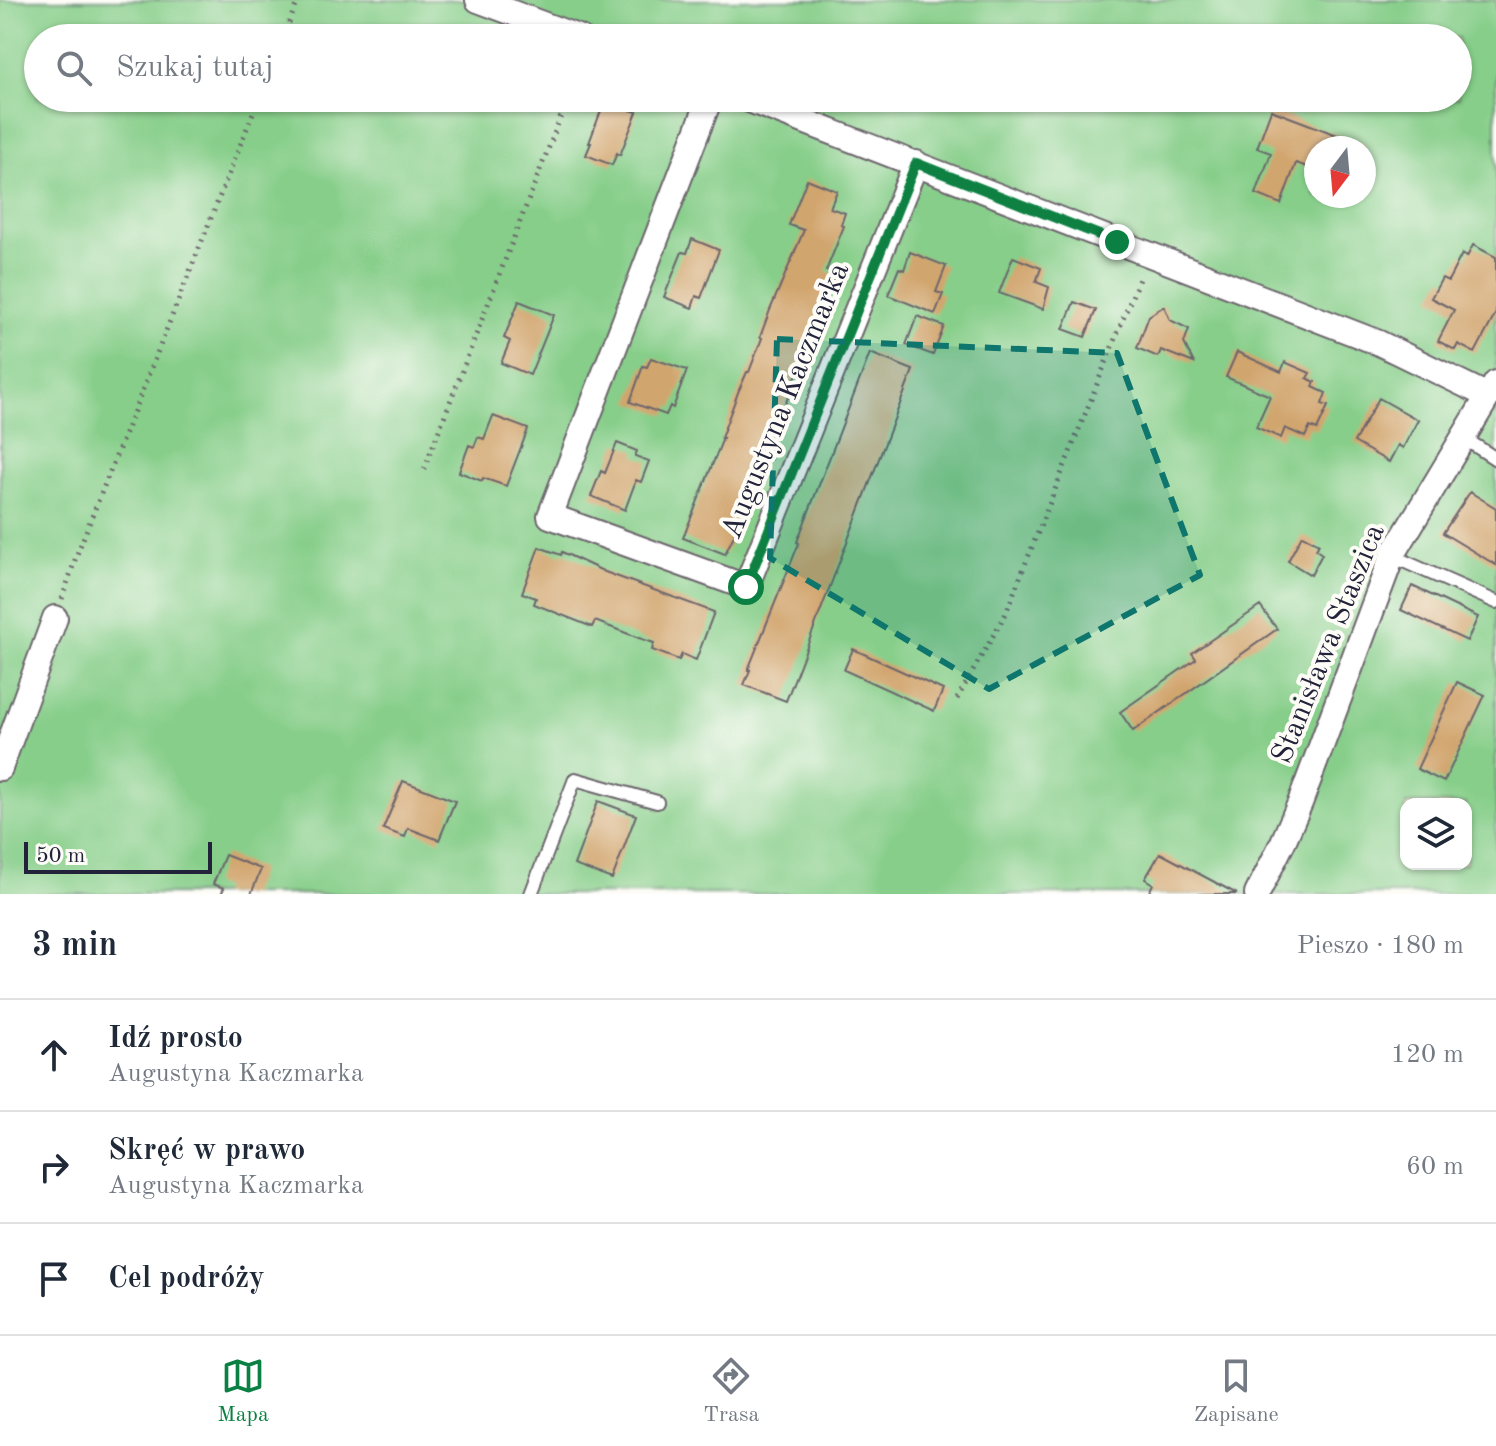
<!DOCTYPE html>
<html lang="pl">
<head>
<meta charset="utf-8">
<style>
  :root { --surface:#fff; --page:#f2f2f3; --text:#1f2937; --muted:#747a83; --line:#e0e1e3; --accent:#0b8043 }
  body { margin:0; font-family:"Old Standard TT",serif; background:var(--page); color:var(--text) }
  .controls { position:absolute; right:24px; bottom:24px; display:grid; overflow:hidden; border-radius:16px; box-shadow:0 2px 6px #0004 }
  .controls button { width:72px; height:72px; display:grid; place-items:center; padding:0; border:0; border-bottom:2px solid var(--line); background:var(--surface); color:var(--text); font:40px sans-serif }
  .compass { position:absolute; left:1304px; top:136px; width:72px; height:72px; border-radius:50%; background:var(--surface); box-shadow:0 2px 6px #0004; rotate:196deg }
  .scale { position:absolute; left:24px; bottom:20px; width:188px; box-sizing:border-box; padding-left:8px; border:4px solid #22223b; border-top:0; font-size:22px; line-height:28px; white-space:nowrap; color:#22223b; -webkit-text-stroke:6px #fdfcf7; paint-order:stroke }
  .stop { position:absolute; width:24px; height:24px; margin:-18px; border:6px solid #0b8043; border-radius:50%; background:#fff }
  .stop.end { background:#0b8043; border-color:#fff; box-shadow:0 2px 8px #0008 }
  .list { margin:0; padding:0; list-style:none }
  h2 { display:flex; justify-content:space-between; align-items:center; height:104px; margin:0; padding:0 32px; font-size:34px }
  h2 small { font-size:26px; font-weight:400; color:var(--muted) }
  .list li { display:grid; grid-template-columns:52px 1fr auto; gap:24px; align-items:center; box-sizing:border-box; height:112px; padding:0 32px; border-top:2px solid var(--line) }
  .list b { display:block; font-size:30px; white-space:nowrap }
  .list p { margin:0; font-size:26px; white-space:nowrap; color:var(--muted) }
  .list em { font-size:26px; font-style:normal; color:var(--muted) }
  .icon { flex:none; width:44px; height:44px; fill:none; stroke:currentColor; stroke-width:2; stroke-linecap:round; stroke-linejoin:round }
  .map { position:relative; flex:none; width:1496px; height:894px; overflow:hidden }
  .search { position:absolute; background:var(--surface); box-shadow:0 2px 6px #0004; left:24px; right:24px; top:24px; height:88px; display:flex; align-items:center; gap:20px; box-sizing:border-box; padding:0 28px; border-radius:44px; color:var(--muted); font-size:30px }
  .sheet { height:440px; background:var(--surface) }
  nav { display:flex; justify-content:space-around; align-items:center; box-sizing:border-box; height:112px; border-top:2px solid var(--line); background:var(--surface); font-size:22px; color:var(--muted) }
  nav a { display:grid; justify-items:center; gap:4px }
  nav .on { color:var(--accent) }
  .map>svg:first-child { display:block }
  .green { fill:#86ce89; stroke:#547862; stroke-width:2; fill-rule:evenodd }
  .building { fill:#d1a56e }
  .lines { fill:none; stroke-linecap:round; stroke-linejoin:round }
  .lane-casing { stroke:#6c656c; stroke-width:16 }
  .street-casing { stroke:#6c656c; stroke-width:28 }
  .path { stroke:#6c656c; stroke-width:5; stroke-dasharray:2 6; stroke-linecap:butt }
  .lane { stroke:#fff; stroke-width:12 }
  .street { stroke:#fff; stroke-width:24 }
  .route { stroke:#0b8043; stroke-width:10 }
  .marked { fill:#0f766e; fill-opacity:0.2; stroke:#0f766e; stroke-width:6; stroke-dasharray:16 10; stroke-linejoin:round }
  .labels { text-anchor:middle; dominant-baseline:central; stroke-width:8; stroke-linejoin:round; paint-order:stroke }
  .street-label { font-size:30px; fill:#22223b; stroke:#fdfcf7 }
</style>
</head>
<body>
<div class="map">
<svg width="1496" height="894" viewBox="0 0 1496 894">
  <rect width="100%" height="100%" fill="#fdfcf7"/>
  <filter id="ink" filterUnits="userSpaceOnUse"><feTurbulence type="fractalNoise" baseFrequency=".0125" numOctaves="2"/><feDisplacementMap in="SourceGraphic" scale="16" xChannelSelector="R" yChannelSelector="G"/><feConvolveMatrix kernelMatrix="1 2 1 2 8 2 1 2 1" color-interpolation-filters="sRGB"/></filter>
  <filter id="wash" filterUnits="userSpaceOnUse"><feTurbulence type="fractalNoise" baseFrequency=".006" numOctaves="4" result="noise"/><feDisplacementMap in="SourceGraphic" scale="32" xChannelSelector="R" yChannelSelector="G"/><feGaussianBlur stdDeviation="1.8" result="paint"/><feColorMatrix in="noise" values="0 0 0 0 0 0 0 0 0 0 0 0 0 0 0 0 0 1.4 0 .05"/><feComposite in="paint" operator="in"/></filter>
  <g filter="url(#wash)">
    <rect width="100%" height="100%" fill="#f4e1c7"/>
    <path class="green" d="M 0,0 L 1496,0 L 1496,894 L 0,894 ZM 38,38 L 1458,38 L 1458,98 L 38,98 ZM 1316,148 L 1364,148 L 1364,196 L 1316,196 ZM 1406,804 L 1466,804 L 1466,864 L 1406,864 Z"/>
    <g id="blocks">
      <path class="building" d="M 605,100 L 618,105 L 626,101 L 630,110 L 637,112 L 620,155 L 617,153 L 612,165 L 586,155 L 591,143 L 589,143 Z
        M 1271,110 L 1366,146 L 1366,148 L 1316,148 L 1316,170 L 1296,163 L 1281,204 L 1256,194 L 1271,153 L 1257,148 Z
        M 807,179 L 837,191 L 830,208 L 845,213 L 841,225 L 844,226 L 826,271 L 835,274 L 740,523 L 725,554 L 683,538 L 723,438 L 721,438 L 739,390 L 747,372 L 749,372 L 762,338 L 760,337 L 770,310 L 804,230 L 789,225 Z
        M 692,239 L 719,250 L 701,298 L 696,296 L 692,308 L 664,297 L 682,252 L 687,253 Z
        M 1473,245 L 1496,257 L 1496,313 L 1475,353 L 1458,344 L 1455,350 L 1438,341 L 1454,310 L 1431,298 L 1442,278 L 1448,281 L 1462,254 L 1467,257 Z
        M 910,252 L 946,266 L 936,292 L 943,294 L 935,314 L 888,295 L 899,268 L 904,270 Z
        M 1013,257 L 1041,268 L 1036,282 L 1049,287 L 1043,309 L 999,293 Z
        M 519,301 L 554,315 L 530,375 L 501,363 L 510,341 L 504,338 Z
        M 1074,302 L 1096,310 L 1085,337 L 1063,329 Z
        M 1164,306 L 1170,320 L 1189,329 L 1184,343 L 1194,363 L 1161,350 L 1158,357 L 1137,348 L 1149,316 Z
        M 917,316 L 944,326 L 933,355 L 906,345 Z
        M 1237,352 L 1281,372 L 1285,362 L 1310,373 L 1307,378 L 1315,382 L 1313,387 L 1326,393 L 1322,404 L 1328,406 L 1317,430 L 1310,427 L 1305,437 L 1285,428 L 1281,438 L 1256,427 L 1270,396 L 1226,377 Z
        M 870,353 L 913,370 L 786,701 L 744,685 L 750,670 L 748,670 L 799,543 L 797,542 Z
        M 651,358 L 687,370 L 673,408 L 670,406 L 666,415 L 630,402 L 643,366 L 647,367 Z
        M 1379,398 L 1418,420 L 1403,448 L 1398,445 L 1389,462 L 1354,442 Z
        M 493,416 L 528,429 L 506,486 L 483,478 L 482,481 L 459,472 L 469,445 L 474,447 L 478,437 L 484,439 Z
        M 617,443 L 637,451 L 635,456 L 649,461 L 641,482 L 636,480 L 625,510 L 591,496 L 601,471 L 605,473 Z
        M 1470,492 L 1496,508 L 1496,565 L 1443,533 Z
        M 1302,535 L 1319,544 L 1316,550 L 1322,554 L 1311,575 L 1288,561 Z
        M 539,547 L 561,555 L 562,552 L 605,572 L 714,612 L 696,660 L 682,654 L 679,660 L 652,650 L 654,643 L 639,638 L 595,621 L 592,627 L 534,604 L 536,598 L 522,593 Z
        M 1412,586 L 1478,617 L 1467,641 L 1401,610 Z
        M 1260,606 L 1277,629 L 1133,731 L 1120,712 L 1196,659 L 1192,653 Z
        M 853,649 L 943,690 L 934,711 L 844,670 Z
        M 1457,682 L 1485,695 L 1444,782 L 1417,769 Z
        M 403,781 L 455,801 L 439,840 L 408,828 L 405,837 L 383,829 Z
        M 598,801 L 636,815 L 612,879 L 574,865 Z
        M 1160,853 L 1237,894 L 1148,894 L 1153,884 L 1145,879 Z
        M 225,855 L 261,869 L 251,894 L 221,894 L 224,888 L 213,884 Z"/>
    </g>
  </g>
  <g filter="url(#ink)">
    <use href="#blocks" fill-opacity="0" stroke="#6c656c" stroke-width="2"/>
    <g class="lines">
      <defs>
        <path id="lane" d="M 1462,437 L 1496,459
          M 1392,556 L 1496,602
          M 531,894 L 575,779 L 657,802"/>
        <path id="street" d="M 478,0 L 580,38
          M 710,98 L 550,516 L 746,587 L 916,163
          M 744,98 L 1379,343 L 1488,396
          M 0,768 L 55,618
          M 1257,894 L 1283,842 L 1300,803 L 1392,556 L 1496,383"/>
      </defs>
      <use href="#lane" class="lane-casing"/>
      <use href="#street" class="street-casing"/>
      <path class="path" d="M 283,38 L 298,0
        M 424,469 L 568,98
        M 62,599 L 77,554 L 259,98
        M 957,699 L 1005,615 L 1141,274"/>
      <use href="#lane" class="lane"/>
      <use href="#street" class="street"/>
    </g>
  </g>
  <g class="lines" filter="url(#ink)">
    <path class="route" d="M 746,587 L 916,163 L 1117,242"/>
  </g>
  <path class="marked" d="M 777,339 L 1117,353 L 1200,575 L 989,689 L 770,558 Z"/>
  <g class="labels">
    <g class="street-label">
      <text transform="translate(786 401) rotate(-68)">Augustyna Kaczmarka</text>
      <text transform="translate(1329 644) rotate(-68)">Stanisława Staszica</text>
    </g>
  </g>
</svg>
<div class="controls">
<button><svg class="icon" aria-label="layers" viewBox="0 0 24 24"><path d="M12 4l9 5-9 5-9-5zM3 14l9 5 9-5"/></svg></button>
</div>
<svg class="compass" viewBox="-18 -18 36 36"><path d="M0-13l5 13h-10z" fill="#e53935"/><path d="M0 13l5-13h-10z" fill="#747a83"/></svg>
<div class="scale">50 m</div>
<div class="stop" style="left:746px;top:587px"></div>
<div class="stop end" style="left:1117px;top:242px"></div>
<div class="search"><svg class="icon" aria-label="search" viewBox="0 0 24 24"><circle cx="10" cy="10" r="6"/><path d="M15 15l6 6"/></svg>Szukaj tutaj</div>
</div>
<section class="sheet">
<h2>3 min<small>Pieszo · 180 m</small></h2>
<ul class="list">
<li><svg class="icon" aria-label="ahead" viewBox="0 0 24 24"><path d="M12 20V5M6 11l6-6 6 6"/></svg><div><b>Idź prosto</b><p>Augustyna Kaczmarka</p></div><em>120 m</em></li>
<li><svg class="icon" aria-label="right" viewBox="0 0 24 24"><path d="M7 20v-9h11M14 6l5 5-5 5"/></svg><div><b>Skręć w prawo</b><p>Augustyna Kaczmarka</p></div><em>60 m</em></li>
<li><svg class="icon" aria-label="arrive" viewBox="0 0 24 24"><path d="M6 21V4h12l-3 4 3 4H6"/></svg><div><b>Cel podróży</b></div></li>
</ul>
</section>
<nav>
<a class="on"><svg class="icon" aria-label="map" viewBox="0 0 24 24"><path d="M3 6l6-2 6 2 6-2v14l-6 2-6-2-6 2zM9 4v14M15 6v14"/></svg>Mapa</a>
<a><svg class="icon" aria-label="directions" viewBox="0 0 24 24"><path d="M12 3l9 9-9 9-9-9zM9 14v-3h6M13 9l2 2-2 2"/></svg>Trasa</a>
<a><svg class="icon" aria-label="saved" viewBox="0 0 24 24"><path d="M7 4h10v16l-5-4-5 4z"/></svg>Zapisane</a>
</nav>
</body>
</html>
